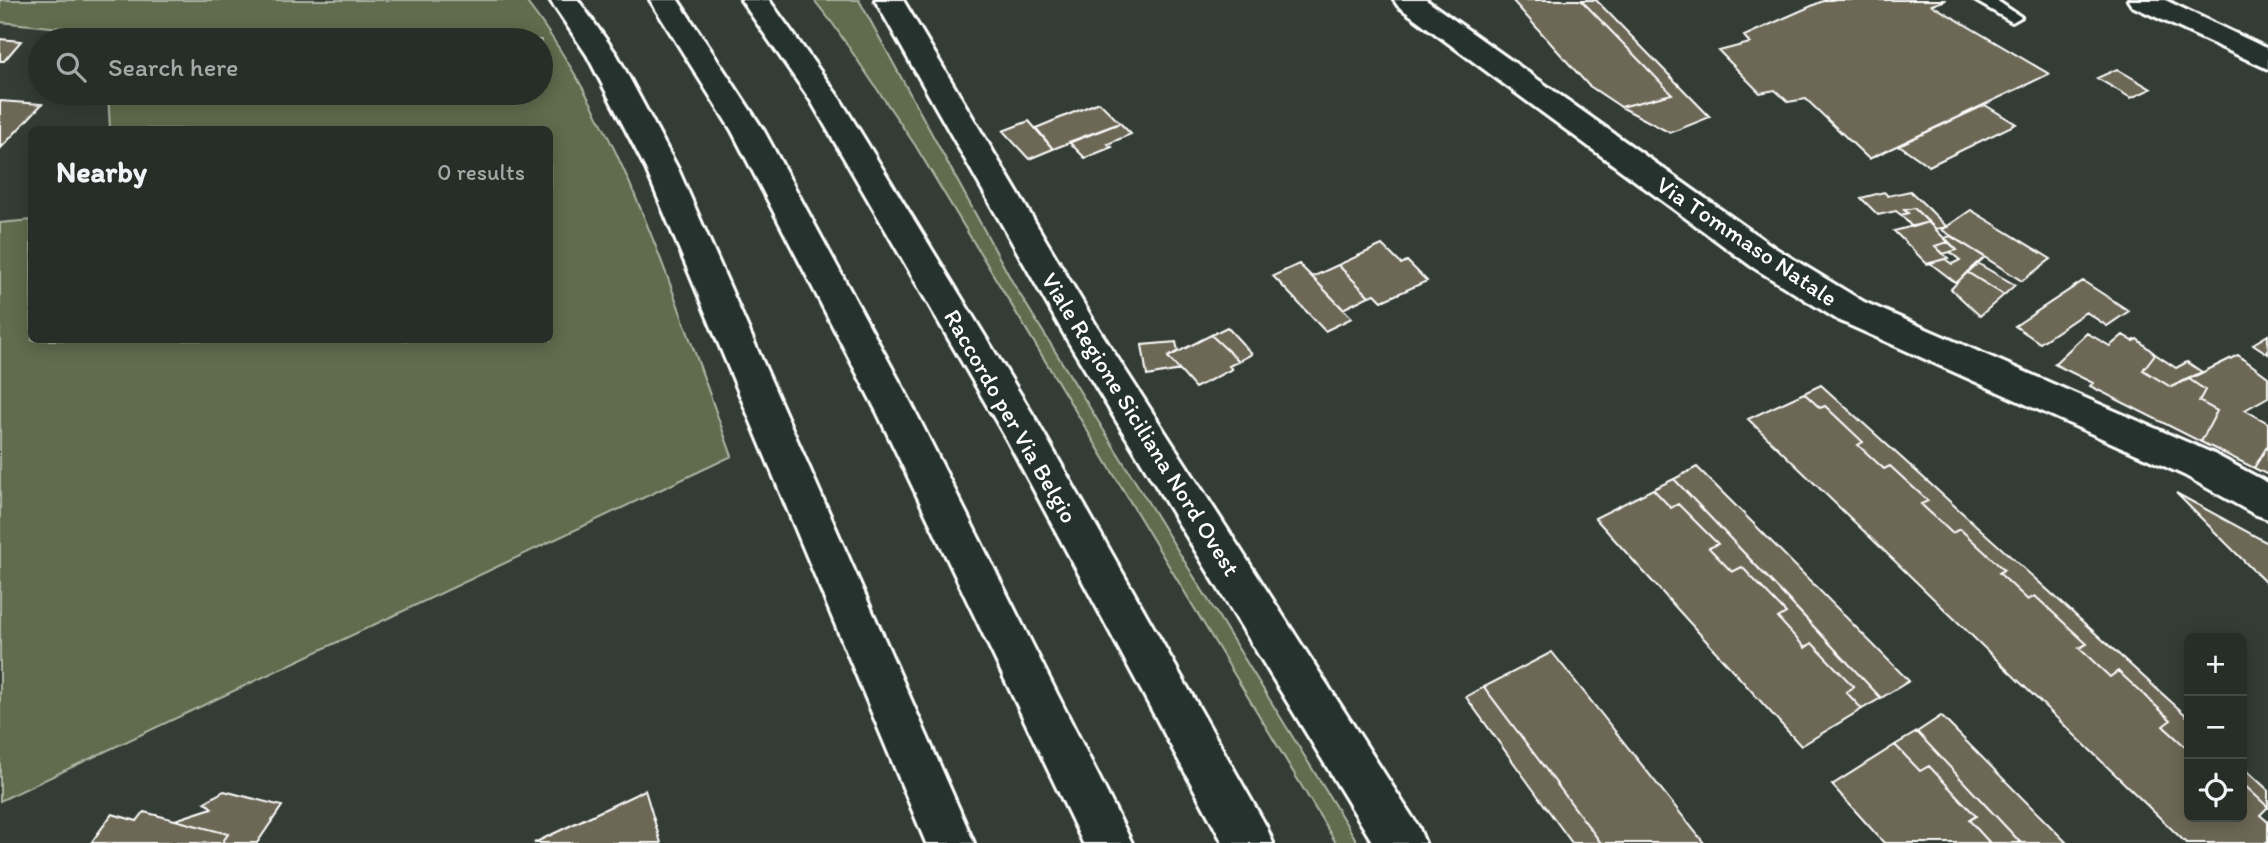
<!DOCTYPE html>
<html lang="en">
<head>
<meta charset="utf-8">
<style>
  :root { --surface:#272e28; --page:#333a34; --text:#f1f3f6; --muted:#a4a8a8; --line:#434a45 }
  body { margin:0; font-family:Itim,sans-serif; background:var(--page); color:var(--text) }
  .controls { position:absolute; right:21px; bottom:21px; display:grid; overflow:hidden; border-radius:10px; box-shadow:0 4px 18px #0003 }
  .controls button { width:63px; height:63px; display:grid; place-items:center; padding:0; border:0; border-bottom:2px solid var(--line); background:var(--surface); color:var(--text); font:35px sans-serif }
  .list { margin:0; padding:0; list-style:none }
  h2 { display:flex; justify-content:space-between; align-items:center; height:91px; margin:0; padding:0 28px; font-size:30px }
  h2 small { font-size:23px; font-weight:400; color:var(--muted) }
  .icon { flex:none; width:38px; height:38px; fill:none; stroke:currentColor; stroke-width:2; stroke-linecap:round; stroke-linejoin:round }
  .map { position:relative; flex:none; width:2268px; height:843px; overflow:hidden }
  .search { position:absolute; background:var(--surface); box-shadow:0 4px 18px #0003; left:28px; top:28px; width:525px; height:77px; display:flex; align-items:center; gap:18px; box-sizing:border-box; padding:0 24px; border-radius:38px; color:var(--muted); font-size:26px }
  .panel { position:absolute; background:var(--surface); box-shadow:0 4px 18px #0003; left:28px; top:126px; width:525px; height:217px; border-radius:10px }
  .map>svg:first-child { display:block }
  .green { fill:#5f6c4d; stroke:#afb6a6; stroke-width:2 }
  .building { fill:#6d6756; stroke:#fff; stroke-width:2 }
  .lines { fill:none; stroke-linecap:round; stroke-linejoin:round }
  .lane-casing { stroke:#fff; stroke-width:6 }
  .street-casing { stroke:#fff; stroke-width:6 }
  .secondary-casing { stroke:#fff; stroke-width:6 }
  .highway-casing { stroke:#fff; stroke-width:6 }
  .lane { fill:#26332d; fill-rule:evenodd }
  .street { fill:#26332d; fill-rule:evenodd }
  .secondary { fill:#26332d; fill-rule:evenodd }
  .highway { fill:#26332d; fill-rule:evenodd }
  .labels { text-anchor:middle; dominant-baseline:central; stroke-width:6; stroke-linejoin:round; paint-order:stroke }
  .street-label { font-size:24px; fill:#fff; stroke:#26332d }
</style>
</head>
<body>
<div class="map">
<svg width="2268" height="843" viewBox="0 0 2268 843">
  <rect width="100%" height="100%" fill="#343d35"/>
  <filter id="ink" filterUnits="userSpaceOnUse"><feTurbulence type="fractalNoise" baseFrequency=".0143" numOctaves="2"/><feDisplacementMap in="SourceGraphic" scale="14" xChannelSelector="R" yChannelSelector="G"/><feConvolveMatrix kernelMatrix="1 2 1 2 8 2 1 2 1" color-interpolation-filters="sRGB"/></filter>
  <g filter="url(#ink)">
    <path class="green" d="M 0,0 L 525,0 C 625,128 676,305 732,456 L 0,801 L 0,223 L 31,220 L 32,340 L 550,340 L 550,130 L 110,129 L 108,93 L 541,93 L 541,40 L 54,40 L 62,28 L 0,22 Z
      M 814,0 L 859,0 L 1013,283 L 1358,843 L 1336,843 L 915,145 L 833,24 Z"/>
    <path class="building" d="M 1512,0 L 1581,0 L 1672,94 L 1621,107 L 1588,85 Z
      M 1581,0 L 1596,0 L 1710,117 L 1670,133 L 1621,107 L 1672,94 Z
      M 1825,0 L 1946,0 L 1932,5 L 2049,74 L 1869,159 L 1806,99 L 1788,102 L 1775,90 L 1760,93 L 1719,51 L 1750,43 L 1744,36 Z
      M 0,39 L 21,41 L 4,61 L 0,61 Z
      M 2117,69 L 2151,89 L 2131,98 L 2097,78 Z
      M 0,101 L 42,104 L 0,149 Z
      M 1099,102 L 1120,123 L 1053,149 L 1036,128 Z
      M 1985,105 L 2016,124 L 1929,166 L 1899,145 Z
      M 1029,121 L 1053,149 L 1029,159 L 1003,131 Z
      M 1120,123 L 1131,134 L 1108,144 L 1112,147 L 1085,158 L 1069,142 Z
      M 1910,191 L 1928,208 L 1947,227 L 1936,229 L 1914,208 L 1904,210 L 1908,213 L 1901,215 L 1896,211 L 1878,215 L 1861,198 L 1884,192 L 1888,196 Z
      M 1914,208 L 1928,222 L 1912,227 L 1901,215 L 1908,213 L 1904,210 Z
      M 1971,210 L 2051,259 L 2022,281 L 1942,230 Z
      M 1928,222 L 1948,242 L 1935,246 L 1948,258 L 1927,264 L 1894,231 Z
      M 1950,236 L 1985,257 L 1956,283 L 1930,263 L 1945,259 L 1952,264 L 1960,260 L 1950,252 L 1957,250 L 1945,238 Z
      M 1948,242 L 1957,250 L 1943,254 L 1935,246 Z
      M 1382,245 L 1401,264 L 1407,261 L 1427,281 L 1382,301 L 1375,294 L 1369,296 L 1338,265 Z
      M 1977,263 L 2015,285 L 2004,295 L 1967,272 Z
      M 1299,264 L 1312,277 L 1352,318 L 1325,331 L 1273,276 Z
      M 1338,265 L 1369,296 L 1343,309 L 1312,277 Z
      M 1967,272 L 2004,295 L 1980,316 L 1951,289 Z
      M 2083,281 L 2129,311 L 2107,326 L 2086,312 L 2040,343 L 2015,326 Z
      M 1227,327 L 1252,354 L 1239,361 L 1211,335 Z
      M 2087,333 L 2110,346 L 2123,335 L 2133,341 L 2137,339 L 2155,354 L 2143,370 L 2171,387 L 2189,379 L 2205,390 L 2199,401 L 2217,411 L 2201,442 L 2090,386 L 2093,383 L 2054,364 Z
      M 1211,335 L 1239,361 L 1229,366 L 1232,369 L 1195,388 L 1168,357 Z
      M 2268,335 L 2268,354 L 2253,344 Z
      M 1176,342 L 1178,351 L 1168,357 L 1180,370 L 1147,376 L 1142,345 Z
      M 2155,354 L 2176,368 L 2187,362 L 2202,372 L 2171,387 L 2143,370 Z
      M 2238,355 L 2268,377 L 2268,397 L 2245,410 L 2268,423 L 2268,445 L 2254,468 L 2201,442 L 2217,411 L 2199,401 L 2205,390 L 2189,379 Z
      M 1821,385 L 2189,718 L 2189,750 L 2163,726 L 2171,720 L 2118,671 L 2110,677 L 2079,648 L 2087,644 L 2035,596 L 2028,600 L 1999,573 L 2004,570 L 1960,529 L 1952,533 L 1921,504 L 1928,501 L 1890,466 L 1884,469 L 1858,445 L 1863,442 L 1825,406 L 1820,408 L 1804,393 Z
      M 1804,393 L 1820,408 L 1825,406 L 1863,442 L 1858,445 L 1884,469 L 1890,466 L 1928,501 L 1921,504 L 1952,533 L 1960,529 L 2004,570 L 1999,573 L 2028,600 L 2035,596 L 2087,644 L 2079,648 L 2110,677 L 2118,671 L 2171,720 L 2163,726 L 2189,750 L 2189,817 L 2242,817 L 2242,783 L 2268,807 L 2260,815 L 2268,822 L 2268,843 L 2186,843 L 1748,419 Z
      M 2268,445 L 2268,475 L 2254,468 Z
      M 1697,467 L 1760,530 L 1909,681 L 1881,698 L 1674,479 Z
      M 1674,479 L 1785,596 L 1881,698 L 1862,709 L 1846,692 L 1854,687 L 1812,643 L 1805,648 L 1778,618 L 1786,613 L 1742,567 L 1732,572 L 1709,548 L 1718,544 L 1678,504 L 1671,508 L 1653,489 Z
      M 1653,489 L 1671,508 L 1678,504 L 1718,544 L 1709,548 L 1732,572 L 1742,567 L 1786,613 L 1778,618 L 1805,648 L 1812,643 L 1854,687 L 1846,692 L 1862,709 L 1801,746 L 1595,518 Z
      M 2176,493 L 2268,543 L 2268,585 Z
      M 1552,652 L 1704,843 L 1601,843 L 1484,687 Z
      M 1484,687 L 1601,843 L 1572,843 L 1466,697 Z
      M 1941,716 L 2067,843 L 2021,843 L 1917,732 Z
      M 1917,732 L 2021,843 L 1990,843 L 1969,820 L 1976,816 L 1929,766 L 1920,771 L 1895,745 Z
      M 1895,745 L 1920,771 L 1929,766 L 1976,816 L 1969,820 L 1990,843 L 1884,843 L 1832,785 Z
      M 2242,766 L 2268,790 L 2268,807 L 2242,783 Z
      M 645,790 L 661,843 L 534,843 Z
      M 224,791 L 282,806 L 257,843 L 222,843 L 228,834 L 175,820 L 212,808 L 205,802 Z
      M 144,812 L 175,820 L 228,834 L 222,843 L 91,843 L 112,814 L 137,821 Z"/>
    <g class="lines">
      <defs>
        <path id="lane" d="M 1974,0 L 1996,0 L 2021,17 L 2012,22 Z"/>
        <path id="street" d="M 2128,0 L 2165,0 L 2268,49 L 2268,69 L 2132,6 Z"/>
        <path id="secondary" d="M 550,0 L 578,0 L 617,55 L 678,169 L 974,843 L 926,843 L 646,169 L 587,55 Z
          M 875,0 L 903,0 L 1095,323 L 1418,826 L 1425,843 L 1373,843 L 1069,343 Z
          M 1394,0 L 1426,0 L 1775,248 L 1864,302 L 2212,453 L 2268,483 L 2268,519 L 2254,514 L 2184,475 L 1838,320 L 1751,266 L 1398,6 Z"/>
        <path id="highway" d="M 650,0 L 678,0 L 764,131 L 910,401 L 1132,843 L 1083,843 L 877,412 L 732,131 Z
          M 741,0 L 769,0 L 840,99 L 1035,418 L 1266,826 L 1273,843 L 1223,843 L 1007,440 L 811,101 Z"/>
      </defs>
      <use href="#lane" class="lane-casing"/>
      <use href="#street" class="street-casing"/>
      <use href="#secondary" class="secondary-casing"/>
      <use href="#highway" class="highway-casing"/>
      <use href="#lane" class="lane"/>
      <use href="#street" class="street"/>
      <use href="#secondary" class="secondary"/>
      <use href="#highway" class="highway"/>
    </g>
  </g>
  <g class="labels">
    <g class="street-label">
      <text transform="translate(1747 241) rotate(34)">Via Tommaso Natale</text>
      <text transform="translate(1011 416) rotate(60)">Raccordo per Via Belgio</text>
      <text transform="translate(1141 424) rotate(58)">Viale Regione Siciliana Nord Ovest</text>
    </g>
  </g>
</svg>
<div class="controls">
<button>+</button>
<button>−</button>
<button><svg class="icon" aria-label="locate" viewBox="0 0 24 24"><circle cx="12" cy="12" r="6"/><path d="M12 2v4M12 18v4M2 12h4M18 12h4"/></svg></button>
</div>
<div class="search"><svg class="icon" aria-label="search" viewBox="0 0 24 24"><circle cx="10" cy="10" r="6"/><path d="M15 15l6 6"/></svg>Search here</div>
<section class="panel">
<h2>Nearby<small>0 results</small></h2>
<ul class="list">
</ul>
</section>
</div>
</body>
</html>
